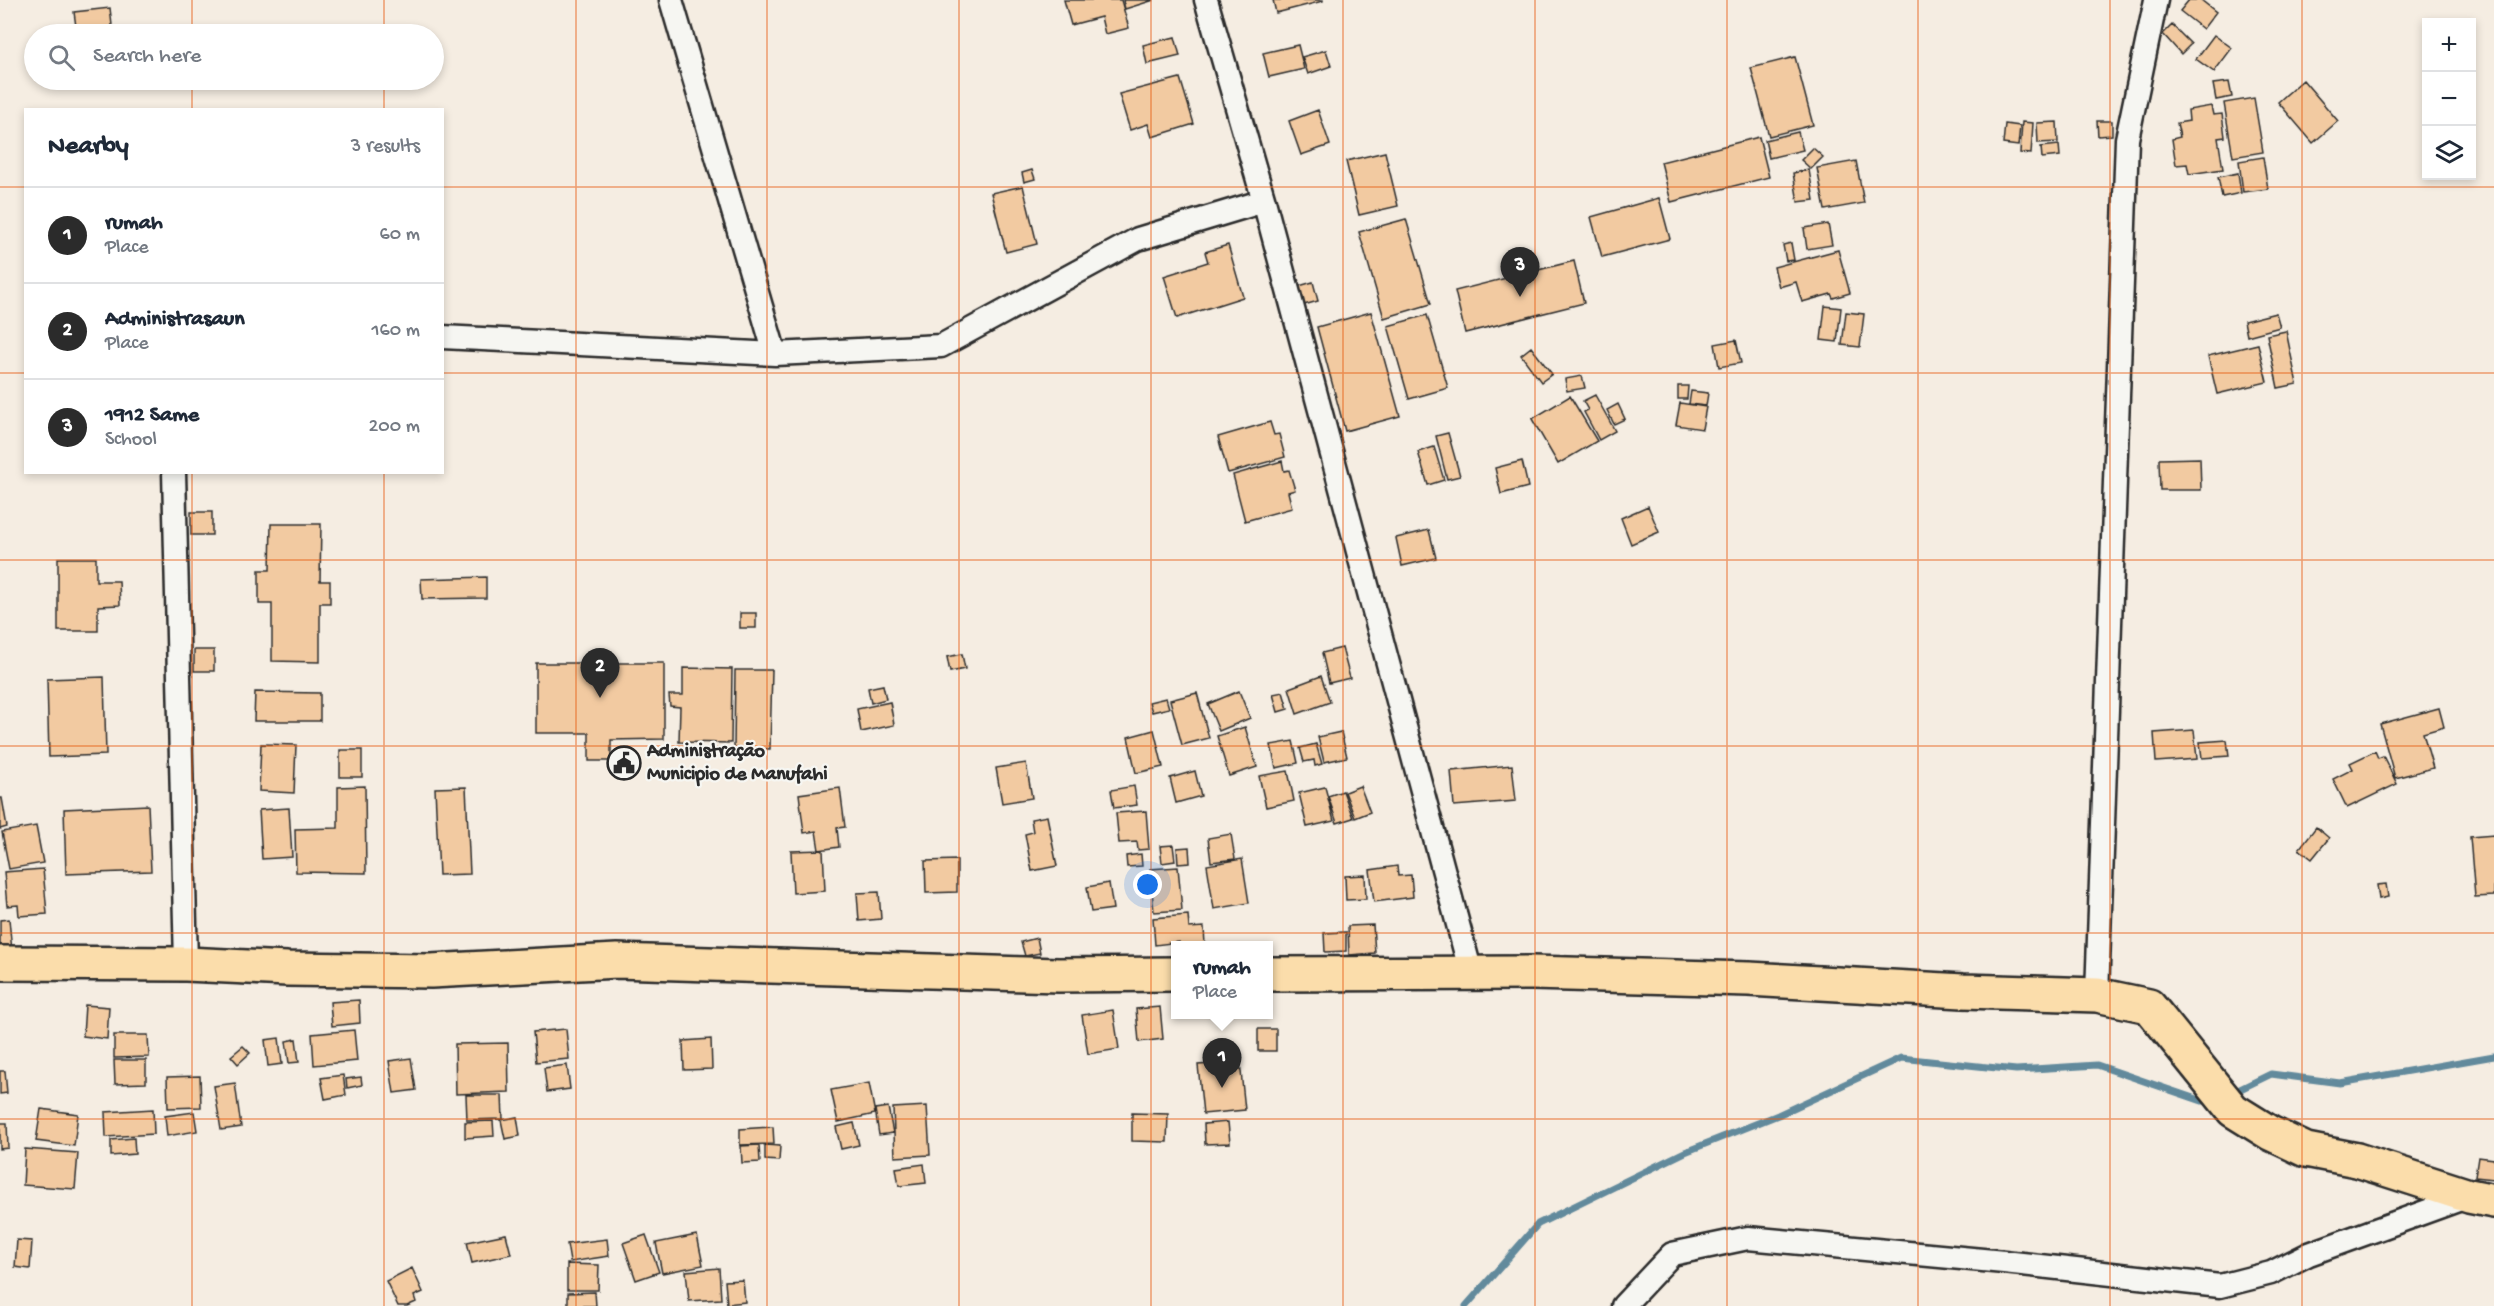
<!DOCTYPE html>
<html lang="en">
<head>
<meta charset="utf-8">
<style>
  :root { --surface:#fff; --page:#f6f6f7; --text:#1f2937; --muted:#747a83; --line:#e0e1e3; --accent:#2b2b2b }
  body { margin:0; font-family:"Gochi Hand",sans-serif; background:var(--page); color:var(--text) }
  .controls { position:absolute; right:18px; top:18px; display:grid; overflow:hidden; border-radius:0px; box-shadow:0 3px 9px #0003 }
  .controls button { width:54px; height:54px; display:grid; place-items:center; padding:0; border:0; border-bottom:2px solid var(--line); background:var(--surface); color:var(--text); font:30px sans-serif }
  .you { position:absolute; left:1148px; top:885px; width:21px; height:21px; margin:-15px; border:4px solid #fff; border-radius:50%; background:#1a73e8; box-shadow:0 0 0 9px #1a73e833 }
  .badge { display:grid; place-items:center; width:39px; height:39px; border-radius:50%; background:var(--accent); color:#fff; font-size:20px; font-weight:700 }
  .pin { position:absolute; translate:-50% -50px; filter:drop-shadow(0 2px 3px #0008) }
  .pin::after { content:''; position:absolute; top:32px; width:21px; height:18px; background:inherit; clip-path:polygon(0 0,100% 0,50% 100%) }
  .popup { position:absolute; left:1171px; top:941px; width:102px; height:78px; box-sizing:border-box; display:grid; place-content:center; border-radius:0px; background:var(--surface); filter:drop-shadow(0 2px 4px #0005); font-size:20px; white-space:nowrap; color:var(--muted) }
  .popup b { font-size:22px; color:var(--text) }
  .popup::after { content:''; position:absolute; left:50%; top:100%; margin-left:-12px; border:12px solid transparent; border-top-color:var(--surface) }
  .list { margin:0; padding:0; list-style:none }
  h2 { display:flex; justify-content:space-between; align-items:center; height:78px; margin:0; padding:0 24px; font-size:26px }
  h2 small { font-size:20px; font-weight:400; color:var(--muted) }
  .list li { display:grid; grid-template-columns:39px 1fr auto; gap:18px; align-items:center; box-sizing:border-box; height:96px; padding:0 24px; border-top:2px solid var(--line) }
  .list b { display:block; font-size:22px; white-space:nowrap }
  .list p { margin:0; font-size:20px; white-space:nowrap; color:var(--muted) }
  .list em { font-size:20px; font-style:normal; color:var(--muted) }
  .icon { flex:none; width:33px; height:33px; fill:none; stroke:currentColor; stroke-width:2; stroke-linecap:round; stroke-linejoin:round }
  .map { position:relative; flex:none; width:2494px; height:1306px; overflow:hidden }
  .search { position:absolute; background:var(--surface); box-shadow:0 3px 9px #0003; left:24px; top:24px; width:420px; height:66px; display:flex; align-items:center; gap:15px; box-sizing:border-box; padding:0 21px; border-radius:33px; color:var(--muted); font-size:22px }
  .panel { position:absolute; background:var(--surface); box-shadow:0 3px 9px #0003; left:24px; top:108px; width:420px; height:366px; border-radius:0px }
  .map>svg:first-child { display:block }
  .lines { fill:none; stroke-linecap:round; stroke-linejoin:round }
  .stream { stroke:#628a9c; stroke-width:7 }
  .building { fill:#f2caa1; stroke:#2b2b2b; stroke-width:1.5 }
  .minor-casing { stroke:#2b2b2b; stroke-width:27 }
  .primary-casing { stroke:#2b2b2b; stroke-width:38 }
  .minor { stroke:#f6f6f2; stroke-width:22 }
  .primary { stroke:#fbddab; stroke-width:33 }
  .grid { fill:none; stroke:#e8590c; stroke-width:1.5; stroke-opacity:0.55 }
  .labels { text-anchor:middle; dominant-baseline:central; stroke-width:4.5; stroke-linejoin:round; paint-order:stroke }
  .poi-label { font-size:20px; font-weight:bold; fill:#2b2b2b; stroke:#f6f6f2; text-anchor:start }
</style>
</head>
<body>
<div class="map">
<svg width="2494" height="1306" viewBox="0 0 2494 1306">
  <rect width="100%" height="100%" fill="#f5ede2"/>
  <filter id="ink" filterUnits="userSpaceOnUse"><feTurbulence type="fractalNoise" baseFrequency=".0167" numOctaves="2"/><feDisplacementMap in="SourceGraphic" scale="12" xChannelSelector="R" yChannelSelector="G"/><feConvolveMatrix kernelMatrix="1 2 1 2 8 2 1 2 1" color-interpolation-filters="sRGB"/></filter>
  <g filter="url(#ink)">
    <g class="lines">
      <path class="stream" d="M 2230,1094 L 2271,1074 L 2340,1083 L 2494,1056
        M 1466,1306 L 1538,1224 L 1685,1152 L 1778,1115 L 1901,1058 L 2016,1070 L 2097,1065 L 2202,1101 L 2211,1101"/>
    </g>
    <path class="building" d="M 1064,0 L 1121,0 L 1129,28 L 1105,34 L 1101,17 L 1071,25 Z
      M 1123,0 L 1154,0 L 1125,9 Z
      M 1273,0 L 1323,0 L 1323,1 L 1276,13 Z
      M 2189,0 L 2201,0 L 2216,12 L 2203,29 L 2180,11 Z
      M 110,8 L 113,34 L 77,34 L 74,12 Z
      M 2172,25 L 2191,44 L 2181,54 L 2163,34 Z
      M 2214,35 L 2232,48 L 2214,72 L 2196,59 Z
      M 1175,37 L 1180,56 L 1147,64 L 1143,45 Z
      M 1298,45 L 1304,69 L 1269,77 L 1263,53 Z
      M 1326,50 L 1331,66 L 1308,74 L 1302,57 Z
      M 1795,57 L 1813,125 L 1769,136 L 1751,68 Z
      M 1180,78 L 1194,124 L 1152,137 L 1148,124 L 1130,130 L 1119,94 Z
      M 2303,80 L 2338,121 L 2313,143 L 2278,102 Z
      M 2229,82 L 2232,97 L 2216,100 L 2213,84 Z
      M 2254,98 L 2263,152 L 2233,157 L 2224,103 Z
      M 2211,106 L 2213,115 L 2222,114 L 2225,137 L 2218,138 L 2223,169 L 2189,174 L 2187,164 L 2176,165 L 2172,139 L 2180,137 L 2177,123 L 2189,121 L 2188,110 Z
      M 1318,110 L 1330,145 L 1301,155 L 1289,121 Z
      M 2097,121 L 2112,121 L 2112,135 L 2098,136 Z
      M 2022,122 L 2033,123 L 2031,154 L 2020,153 Z
      M 2057,122 L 2058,142 L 2038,143 L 2037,123 Z
      M 2005,124 L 2020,126 L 2018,146 L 2003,144 Z
      M 1798,132 L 1803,150 L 1769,158 L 1765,140 Z
      M 1759,137 L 1769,177 L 1671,202 L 1661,162 Z
      M 2059,145 L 2060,156 L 2042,158 L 2041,147 Z
      M 1813,148 L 1823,157 L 1811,169 L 1801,160 Z
      M 1385,152 L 1398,206 L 1359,215 L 1346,161 Z
      M 2263,157 L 2268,189 L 2243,192 L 2239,161 Z
      M 1856,161 L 1864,203 L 1825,210 L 1817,168 Z
      M 1032,170 L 1035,179 L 1024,182 L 1022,173 Z
      M 1809,170 L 1814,200 L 1798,202 L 1793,173 Z
      M 2238,173 L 2241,193 L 2222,197 L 2218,177 Z
      M 1023,186 L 1037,244 L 1006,252 L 991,193 Z
      M 1659,198 L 1670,239 L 1602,257 L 1591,217 Z
      M 1406,219 L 1431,304 L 1384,318 L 1359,232 Z
      M 1828,224 L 1832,245 L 1807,249 L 1804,228 Z
      M 1791,243 L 1794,260 L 1786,261 L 1783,245 Z
      M 1228,245 L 1243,297 L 1177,318 L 1164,276 L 1208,262 L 1205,252 Z
      M 1838,250 L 1850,293 L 1833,298 L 1831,294 L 1802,302 L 1796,282 L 1779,287 L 1774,267 Z
      M 1574,261 L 1584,303 L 1465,333 L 1455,291 Z
      M 1313,282 L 1318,301 L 1304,305 L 1299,286 Z
      M 1825,306 L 1841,308 L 1837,342 L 1821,340 Z
      M 1371,312 L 1400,416 L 1345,431 L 1317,327 Z
      M 1846,312 L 1864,314 L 1860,347 L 1842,345 Z
      M 2276,313 L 2280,327 L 2247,336 L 2244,321 Z
      M 1427,315 L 1448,388 L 1409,399 L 1388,326 Z
      M 2286,331 L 2297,384 L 2278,388 L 2267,335 Z
      M 1736,340 L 1741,363 L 1719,367 L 1715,344 Z
      M 2258,344 L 2267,382 L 2217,394 L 2208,356 Z
      M 1531,347 L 1552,374 L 1541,382 L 1521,355 Z
      M 1582,376 L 1585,388 L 1567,391 L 1565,379 Z
      M 1678,386 L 1688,386 L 1687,399 L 1678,399 Z
      M 1691,391 L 1708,393 L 1706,406 L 1689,404 Z
      M 1595,395 L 1615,431 L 1599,440 L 1584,412 L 1588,410 L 1583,401 Z
      M 1570,396 L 1597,441 L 1558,464 L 1532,419 Z
      M 1680,403 L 1706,407 L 1702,429 L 1676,425 Z
      M 1618,404 L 1625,419 L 1614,424 L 1607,410 Z
      M 1270,422 L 1274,435 L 1279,434 L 1285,457 L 1228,473 L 1218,437 Z
      M 1448,433 L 1460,476 L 1447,479 L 1436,436 Z
      M 1434,447 L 1444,480 L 1428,485 L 1418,452 Z
      M 2200,458 L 2201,490 L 2160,490 L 2159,459 Z
      M 1282,461 L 1284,471 L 1289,470 L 1295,490 L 1288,492 L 1292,508 L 1245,521 L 1233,475 Z
      M 1522,461 L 1528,487 L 1501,494 L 1495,468 Z
      M 1648,506 L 1659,532 L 1631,544 L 1621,518 Z
      M 191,512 L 212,512 L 212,535 L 191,535 Z
      M 271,524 L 321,524 L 320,581 L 330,581 L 330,603 L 320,603 L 320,662 L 272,661 L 272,604 L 259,604 L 259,570 L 270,570 Z
      M 1429,530 L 1436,558 L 1402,566 L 1396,538 Z
      M 58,558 L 96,558 L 96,581 L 119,581 L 120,605 L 98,606 L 98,631 L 58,631 Z
      M 486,577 L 486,598 L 422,599 L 421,579 Z
      M 740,613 L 756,613 L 756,628 L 740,628 Z
      M 1342,648 L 1350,678 L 1329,683 L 1322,653 Z
      M 194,650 L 214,650 L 214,671 L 194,671 Z
      M 962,654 L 965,669 L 950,672 L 947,657 Z
      M 536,663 L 664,663 L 664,739 L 611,740 L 611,761 L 589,761 L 589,733 L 536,733 Z
      M 683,668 L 732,669 L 731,743 L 679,742 L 680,707 L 670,706 L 669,695 L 683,695 Z
      M 735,670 L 772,670 L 770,749 L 734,748 Z
      M 1321,676 L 1330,702 L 1297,714 L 1289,688 Z
      M 104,677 L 106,755 L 49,757 L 47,679 Z
      M 883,685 L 886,699 L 871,703 L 868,688 Z
      M 1239,691 L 1250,718 L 1219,731 L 1208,704 Z
      M 255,692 L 320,693 L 320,721 L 254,721 Z
      M 1283,692 L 1288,709 L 1278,712 L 1273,694 Z
      M 1197,693 L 1209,738 L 1182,745 L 1170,700 Z
      M 1166,698 L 1169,708 L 1152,712 L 1149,702 Z
      M 890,702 L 894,725 L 861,732 L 857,709 Z
      M 2439,708 L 2444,727 L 2423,733 L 2433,768 L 2395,778 L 2380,724 Z
      M 1245,727 L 1257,767 L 1229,776 L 1217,736 Z
      M 1154,730 L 1163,767 L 1136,773 L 1128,737 Z
      M 2194,730 L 2197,759 L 2156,762 L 2154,733 Z
      M 1341,732 L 1347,757 L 1324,762 L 1318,737 Z
      M 2227,740 L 2229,756 L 2202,758 L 2200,742 Z
      M 1293,741 L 1298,763 L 1276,768 L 1271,745 Z
      M 261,744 L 296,745 L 294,793 L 259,791 Z
      M 1316,744 L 1322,764 L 1315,766 L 1314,760 L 1304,762 L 1300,748 Z
      M 340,750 L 362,750 L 362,777 L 340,777 Z
      M 2375,751 L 2378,758 L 2383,756 L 2397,784 L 2347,808 L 2333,779 L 2353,769 L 2350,763 Z
      M 1026,763 L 1032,798 L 1002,803 L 996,768 Z
      M 1512,765 L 1516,801 L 1454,806 L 1451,771 Z
      M 1195,771 L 1201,796 L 1176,803 L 1170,778 Z
      M 1288,771 L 1294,801 L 1266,807 L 1259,776 Z
      M 365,786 L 366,873 L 296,872 L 295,829 L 338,828 L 338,787 Z
      M 1134,786 L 1137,805 L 1114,808 L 1111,790 Z
      M 1360,786 L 1370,812 L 1355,818 L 1345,792 Z
      M 466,787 L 470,874 L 439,875 L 435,788 Z
      M 1325,787 L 1334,821 L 1307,827 L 1299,793 Z
      M 840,788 L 845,827 L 837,828 L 839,847 L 819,850 L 816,831 L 804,833 L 799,794 Z
      M 1343,791 L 1353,818 L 1337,823 L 1328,796 Z
      M 0,798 L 2,798 L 7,827 L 0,829 Z
      M 148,805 L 151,871 L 66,874 L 64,809 Z
      M 289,808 L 292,857 L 262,859 L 259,810 Z
      M 1146,811 L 1149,849 L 1138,850 L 1137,842 L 1119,843 L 1116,813 Z
      M 1047,816 L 1057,866 L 1032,871 L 1025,834 L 1033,832 L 1031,819 Z
      M 36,826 L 43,863 L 9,869 L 2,832 Z
      M 2316,827 L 2329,838 L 2312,859 L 2299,849 Z
      M 1231,834 L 1235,859 L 1211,862 L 1208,838 Z
      M 2494,835 L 2494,896 L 2475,897 L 2470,837 Z
      M 1173,845 L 1175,861 L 1162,863 L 1160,846 Z
      M 1189,847 L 1190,863 L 1178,864 L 1177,848 Z
      M 823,850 L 825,891 L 793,893 L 791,851 Z
      M 1141,854 L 1142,866 L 1127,867 L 1126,856 Z
      M 1242,859 L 1249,903 L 1214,909 L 1207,865 Z
      M 957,860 L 957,892 L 926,893 L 925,861 Z
      M 1397,866 L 1398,876 L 1411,875 L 1413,897 L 1374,902 L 1370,870 Z
      M 1178,867 L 1182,910 L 1154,912 L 1150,869 Z
      M 43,869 L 47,914 L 19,916 L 18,905 L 7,906 L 4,872 Z
      M 1365,875 L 1366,899 L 1346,900 L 1345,876 Z
      M 1109,883 L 1113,909 L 1091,912 L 1087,887 Z
      M 2386,884 L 2388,897 L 2379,899 L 2377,885 Z
      M 879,892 L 881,919 L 859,921 L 857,893 Z
      M 1188,915 L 1189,928 L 1204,927 L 1205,946 L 1179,946 L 1179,942 L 1155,945 L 1153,918 Z
      M 9,919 L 12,951 L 0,952 L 0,920 Z
      M 1373,925 L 1375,953 L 1349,955 L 1348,926 Z
      M 1346,932 L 1346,951 L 1325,952 L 1324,933 Z
      M 1037,938 L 1040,953 L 1025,956 L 1021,942 Z
      M 359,1000 L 360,1023 L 332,1026 L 330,1002 Z
      M 85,1005 L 109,1007 L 107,1039 L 83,1036 Z
      M 1160,1007 L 1163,1039 L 1139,1042 L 1136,1009 Z
      M 1113,1010 L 1119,1049 L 1088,1054 L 1082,1015 Z
      M 566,1029 L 569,1059 L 536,1062 L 533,1032 Z
      M 1258,1029 L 1276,1029 L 1276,1051 L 1258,1051 Z
      M 354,1030 L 357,1061 L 314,1065 L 312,1034 Z
      M 114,1035 L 148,1035 L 149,1057 L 114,1058 Z
      M 279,1038 L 282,1064 L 268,1066 L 265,1040 Z
      M 296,1039 L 299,1062 L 289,1063 L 286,1041 Z
      M 711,1039 L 712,1069 L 684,1070 L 683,1041 Z
      M 508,1043 L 509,1092 L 456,1094 L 455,1044 Z
      M 243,1046 L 250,1053 L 238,1064 L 231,1056 Z
      M 411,1058 L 416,1090 L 394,1093 L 389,1061 Z
      M 114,1060 L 146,1060 L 146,1083 L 115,1084 Z
      M 1240,1062 L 1245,1110 L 1203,1114 L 1198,1065 Z
      M 567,1065 L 570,1089 L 547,1092 L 544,1068 Z
      M 0,1071 L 5,1071 L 7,1093 L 0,1094 Z
      M 343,1075 L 346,1095 L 325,1099 L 321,1078 Z
      M 200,1076 L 201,1107 L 168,1108 L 167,1077 Z
      M 361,1077 L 362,1085 L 347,1088 L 346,1079 Z
      M 235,1083 L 241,1127 L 221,1130 L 214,1086 Z
      M 869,1083 L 875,1114 L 838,1122 L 831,1090 Z
      M 466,1095 L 502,1095 L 503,1119 L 467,1120 Z
      M 927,1106 L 930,1155 L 895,1157 L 893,1108 Z
      M 888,1107 L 893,1133 L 879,1135 L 875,1109 Z
      M 41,1109 L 78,1114 L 74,1146 L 36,1141 Z
      M 153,1109 L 154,1134 L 106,1137 L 105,1112 Z
      M 194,1112 L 197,1131 L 167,1136 L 165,1116 Z
      M 1132,1113 L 1168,1114 L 1167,1142 L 1132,1141 Z
      M 517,1117 L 520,1136 L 505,1139 L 501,1120 Z
      M 493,1121 L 494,1136 L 465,1138 L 465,1122 Z
      M 1228,1122 L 1230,1143 L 1205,1144 L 1204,1124 Z
      M 0,1123 L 7,1123 L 8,1148 L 0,1149 Z
      M 854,1123 L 859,1145 L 841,1149 L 836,1127 Z
      M 773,1127 L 774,1144 L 740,1145 L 740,1129 Z
      M 134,1138 L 135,1154 L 111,1156 L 111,1140 Z
      M 759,1145 L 760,1162 L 742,1163 L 741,1146 Z
      M 765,1145 L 780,1146 L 779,1161 L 765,1160 Z
      M 25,1149 L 78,1153 L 75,1189 L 23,1185 Z
      M 2478,1157 L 2494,1159 L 2494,1179 L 2475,1177 Z
      M 924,1164 L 926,1183 L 899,1186 L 896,1168 Z
      M 506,1234 L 511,1254 L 472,1263 L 467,1242 Z
      M 646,1235 L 659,1272 L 636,1280 L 623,1243 Z
      M 697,1235 L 703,1265 L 662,1273 L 656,1243 Z
      M 607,1239 L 609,1256 L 570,1262 L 567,1244 Z
      M 17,1240 L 32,1241 L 30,1269 L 15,1267 Z
      M 567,1264 L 599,1265 L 598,1290 L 567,1290 Z
      M 412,1268 L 423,1292 L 414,1296 L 416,1302 L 407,1306 L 398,1306 L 386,1281 Z
      M 719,1268 L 721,1299 L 689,1301 L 686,1271 Z
      M 743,1280 L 745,1302 L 727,1304 L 725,1281 Z
      M 595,1292 L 596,1306 L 568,1306 L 568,1293 Z"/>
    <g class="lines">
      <defs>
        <path id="minor" d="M 671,0 L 775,354
          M 1206,0 L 1264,201 L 1471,973
          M 442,337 L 775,354 L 941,346 L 1138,239 L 1264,201
          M 174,472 L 186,964
          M 2097,995 L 2127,139 L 2156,0
          M 1623,1306 L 1672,1254 L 1748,1238 L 2004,1262 L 2220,1286 L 2271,1273 L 2309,1254 L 2469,1196"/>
        <path id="primary" d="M 0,963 L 186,964 L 287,969 L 431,971 L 617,961 L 1058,975 L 1176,974
          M 1268,974 L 1532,973 L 1749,979 L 1963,991 L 2097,995 L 2149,1006 L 2233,1110 L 2270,1133 L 2306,1150 L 2357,1160 L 2469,1196 L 2494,1201"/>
      </defs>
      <use href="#minor" class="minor-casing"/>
      <use href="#primary" class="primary-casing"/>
      <use href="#minor" class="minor"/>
      <use href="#primary" class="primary"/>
    </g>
  </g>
  <path class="grid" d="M 192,0 L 192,34M 384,0 L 384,34M 576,0 L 576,1306M 767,0 L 767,1306M 959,0 L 959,1306M 1151,0 L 1151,1306M 1343,0 L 1343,1306M 1535,0 L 1535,1306M 1727,0 L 1727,1306M 1918,0 L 1918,1306M 2110,0 L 2110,1306M 2302,0 L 2302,1306M 192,80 L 192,110M 384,80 L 384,110M 0,187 L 26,187M 442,187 L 2494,187M 0,373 L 26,373M 442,373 L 2494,373M 192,472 L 192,1306M 384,472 L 384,1306M 0,560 L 2494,560M 0,746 L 2494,746M 0,933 L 2494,933M 0,1119 L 2494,1119"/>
  <defs>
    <symbol id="civic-ring" viewBox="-11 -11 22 22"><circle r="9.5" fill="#f6f6f2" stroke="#2b2b2b" stroke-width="1.5"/><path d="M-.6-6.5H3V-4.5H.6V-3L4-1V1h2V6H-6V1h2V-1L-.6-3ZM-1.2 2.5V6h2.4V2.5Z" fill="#2b2b2b"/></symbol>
  </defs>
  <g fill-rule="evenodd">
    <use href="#civic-ring" x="605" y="744" width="38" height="38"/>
  </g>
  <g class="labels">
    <g class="poi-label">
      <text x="647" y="752">Administração<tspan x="647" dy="23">Municipio de Manufahi</tspan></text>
    </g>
  </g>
</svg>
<div class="controls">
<button>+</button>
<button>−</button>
<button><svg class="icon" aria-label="layers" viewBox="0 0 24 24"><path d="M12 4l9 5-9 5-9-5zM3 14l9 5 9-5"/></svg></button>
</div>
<div class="you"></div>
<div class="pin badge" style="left:1222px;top:1088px">1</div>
<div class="popup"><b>rumah</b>Place</div>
<div class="pin badge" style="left:600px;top:698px">2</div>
<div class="pin badge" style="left:1520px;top:297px">3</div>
<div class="search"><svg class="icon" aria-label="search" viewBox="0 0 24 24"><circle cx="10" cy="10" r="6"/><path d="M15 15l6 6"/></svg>Search here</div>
<section class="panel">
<h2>Nearby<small>3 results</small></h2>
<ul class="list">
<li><span class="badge">1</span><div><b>rumah</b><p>Place</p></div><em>60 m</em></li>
<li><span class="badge">2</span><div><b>Administrasaun</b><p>Place</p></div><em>160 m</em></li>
<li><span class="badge">3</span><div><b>1912 Same</b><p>School</p></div><em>200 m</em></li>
</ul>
</section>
</div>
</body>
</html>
